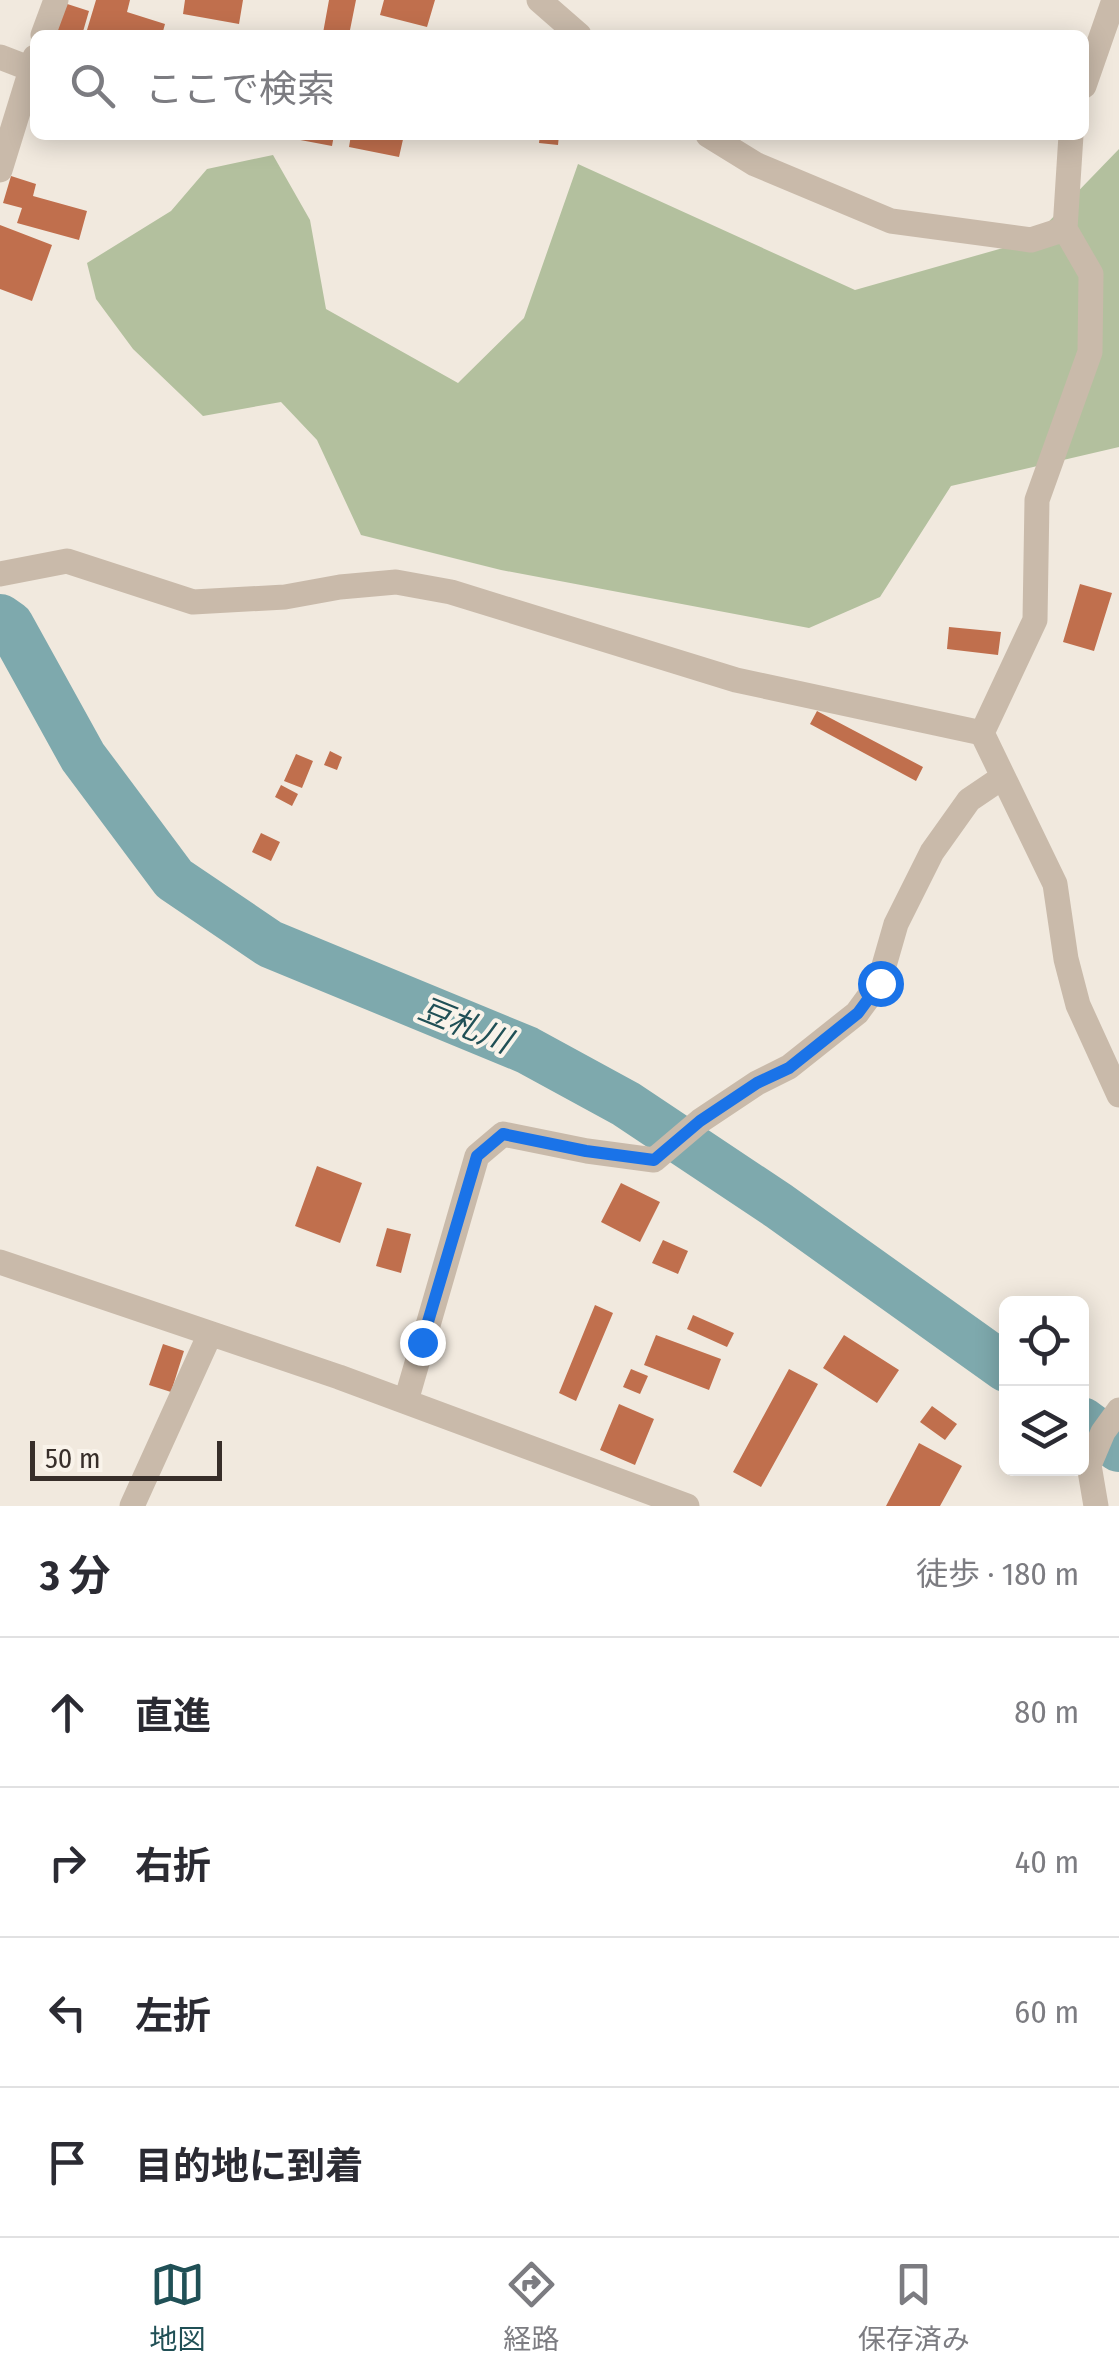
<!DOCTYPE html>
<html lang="ja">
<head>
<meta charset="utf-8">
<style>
  :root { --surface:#fff; --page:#f2f2f3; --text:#2b2b33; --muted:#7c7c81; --line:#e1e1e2; --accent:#205056 }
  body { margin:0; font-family:"Fira Sans Condensed","Noto Sans JP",sans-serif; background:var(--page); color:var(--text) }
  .controls { position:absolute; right:30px; bottom:30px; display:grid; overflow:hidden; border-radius:15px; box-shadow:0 5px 25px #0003 }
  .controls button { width:90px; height:90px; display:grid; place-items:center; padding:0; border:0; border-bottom:2px solid var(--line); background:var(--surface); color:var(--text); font:50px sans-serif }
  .scale { position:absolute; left:30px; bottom:25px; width:192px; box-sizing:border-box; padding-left:10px; border:5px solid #372e29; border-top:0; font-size:28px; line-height:35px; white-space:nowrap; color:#372e29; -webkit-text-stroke:8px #f9f3ea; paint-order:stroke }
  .stop { position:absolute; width:30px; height:30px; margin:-22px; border:8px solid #1a73e8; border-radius:50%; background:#fff }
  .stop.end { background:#1a73e8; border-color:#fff; box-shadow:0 2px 10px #0008 }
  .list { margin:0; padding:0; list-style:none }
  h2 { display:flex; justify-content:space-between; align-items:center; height:130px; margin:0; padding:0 40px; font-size:42px }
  h2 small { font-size:32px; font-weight:400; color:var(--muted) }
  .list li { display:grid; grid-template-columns:65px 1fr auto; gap:30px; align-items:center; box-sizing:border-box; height:150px; padding:0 40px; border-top:2px solid var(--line) }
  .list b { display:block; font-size:38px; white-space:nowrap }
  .list em { font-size:32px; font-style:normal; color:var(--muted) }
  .icon { flex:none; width:55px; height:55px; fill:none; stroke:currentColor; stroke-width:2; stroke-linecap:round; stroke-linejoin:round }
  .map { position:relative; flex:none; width:1119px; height:1506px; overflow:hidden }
  .search { position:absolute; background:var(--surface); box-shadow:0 5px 25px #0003; left:30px; right:30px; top:30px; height:110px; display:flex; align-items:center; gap:25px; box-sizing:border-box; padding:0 35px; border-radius:15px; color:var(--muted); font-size:38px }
  .sheet { height:730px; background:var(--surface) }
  nav { display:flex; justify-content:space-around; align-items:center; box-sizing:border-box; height:140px; border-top:2px solid var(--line); background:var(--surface); font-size:28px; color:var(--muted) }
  nav a { display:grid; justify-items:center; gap:5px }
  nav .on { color:var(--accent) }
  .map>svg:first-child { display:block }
  .green { fill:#b3c09e }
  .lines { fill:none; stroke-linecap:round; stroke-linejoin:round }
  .river { stroke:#7ea9ad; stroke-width:48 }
  .building { fill:#c06f4d }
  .minor { stroke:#c9baaa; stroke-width:25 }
  .route { stroke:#1a73e8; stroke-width:12 }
  .labels { text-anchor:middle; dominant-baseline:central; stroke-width:8; stroke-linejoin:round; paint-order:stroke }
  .water-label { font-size:32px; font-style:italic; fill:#205056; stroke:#f9f3ea }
</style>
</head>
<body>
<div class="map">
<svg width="1119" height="1506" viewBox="0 0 1119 1506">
  <rect width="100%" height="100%" fill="#f1e9de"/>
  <path class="green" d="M 1119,149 L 1119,447 L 951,486 L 880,597 L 809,628 L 501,570 L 361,535 L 317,440 L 281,402 L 203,416 L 133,349 L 96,299 L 87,263 L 171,211 L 207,169 L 273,155 L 310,220 L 326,309 L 458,383 L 524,318 L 578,164 L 855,290 L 1031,240 Z"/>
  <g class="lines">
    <path class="river" d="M 0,618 L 10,625 L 83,757 L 174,879 L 270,944 L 527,1050 L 626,1104 L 779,1206 L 1006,1368
      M 1082,1421 L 1119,1448"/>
  </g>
  <path class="building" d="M 96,0 L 130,0 L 127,12 L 165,24 L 162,35 L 104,35 L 87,30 Z
    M 185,0 L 243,0 L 239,24 L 183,14 Z
    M 329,0 L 356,0 L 349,35 L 323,33 Z
    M 384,0 L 435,0 L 427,27 L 380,15 Z
    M 58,1 L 89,11 L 82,35 L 48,35 Z
    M 296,135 L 334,135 L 332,146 L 295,139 Z
    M 351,135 L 404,135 L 399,157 L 349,147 Z
    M 540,135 L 559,135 L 558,145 L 539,143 Z
    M 11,176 L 36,184 L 33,196 L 87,211 L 79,240 L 17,223 L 22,208 L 3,203 Z
    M 0,225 L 52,245 L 32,301 L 0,289 Z
    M 1080,584 L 1112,593 L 1094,651 L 1063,642 Z
    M 949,627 L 1001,632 L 998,655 L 947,649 Z
    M 817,711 L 923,767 L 916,781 L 810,724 Z
    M 330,751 L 342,757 L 337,770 L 324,765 Z
    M 296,754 L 313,761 L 302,788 L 284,781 Z
    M 281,785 L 298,794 L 292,806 L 275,797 Z
    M 261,833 L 280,842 L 271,861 L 252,852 Z
    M 317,1166 L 362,1183 L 340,1243 L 295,1226 Z
    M 621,1183 L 660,1202 L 640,1242 L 601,1222 Z
    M 387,1228 L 411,1234 L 401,1273 L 376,1266 Z
    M 663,1240 L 688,1251 L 678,1274 L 652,1263 Z
    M 595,1305 L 613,1313 L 576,1401 L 559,1393 Z
    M 693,1315 L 734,1333 L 727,1347 L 687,1329 Z
    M 656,1335 L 721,1359 L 709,1390 L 644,1365 Z
    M 844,1335 L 899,1370 L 877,1403 L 823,1368 Z
    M 163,1344 L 184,1351 L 171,1392 L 149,1385 Z
    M 631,1369 L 648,1376 L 640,1394 L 623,1387 Z
    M 789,1369 L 818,1384 L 761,1487 L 733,1472 Z
    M 619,1404 L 654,1419 L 635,1465 L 600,1450 Z
    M 932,1406 L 957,1424 L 945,1440 L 920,1422 Z
    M 919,1443 L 962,1466 L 940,1506 L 886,1506 Z"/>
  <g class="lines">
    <path class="minor" d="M 539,0 L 579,35
      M 43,35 L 56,0
      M 0,57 L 31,69
      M 1084,86 L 1114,0
      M 708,135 L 755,164 L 891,221 L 1031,240 L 1065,229
      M 0,170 L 35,57
      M 0,574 L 67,561 L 193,602 L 285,597 L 340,587 L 396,582 L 451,592 L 736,680 L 982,733
      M 982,733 L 1035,620 L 1037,500 L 1090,352 L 1091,274 L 1065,229 L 1071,135
      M 982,733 L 1055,884 L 1066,959 L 1078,1005 L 1119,1095
      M 0,1262 L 339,1377 L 687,1506
      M 406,1401 L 477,1156 L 503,1134 L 587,1151 L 654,1160 L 700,1121 L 757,1083 L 789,1067 L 857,1013 L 879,983 L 896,924 L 932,852 L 969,800 L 1003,777
      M 132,1506 L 210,1334
      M 1096,1506 L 1089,1465 L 1103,1432 L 1119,1410"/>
  </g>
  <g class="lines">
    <path class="route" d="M 422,1342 L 477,1156 L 503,1134 L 586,1151 L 654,1160 L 700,1121 L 757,1083 L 789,1068 L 858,1013 L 880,983"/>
  </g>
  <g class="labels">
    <g class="water-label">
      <text transform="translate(465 1025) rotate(22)">豆札川</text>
    </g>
  </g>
</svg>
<div class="controls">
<button><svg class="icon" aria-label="locate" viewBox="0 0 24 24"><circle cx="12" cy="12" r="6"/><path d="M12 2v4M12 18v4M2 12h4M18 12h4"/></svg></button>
<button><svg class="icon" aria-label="layers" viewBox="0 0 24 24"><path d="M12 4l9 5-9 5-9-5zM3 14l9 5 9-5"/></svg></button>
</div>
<div class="scale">50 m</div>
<div class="stop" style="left:880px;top:983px"></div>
<div class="stop end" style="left:422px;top:1342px"></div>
<div class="search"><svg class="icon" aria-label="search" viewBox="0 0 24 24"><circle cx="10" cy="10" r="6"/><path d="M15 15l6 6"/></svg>ここで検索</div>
</div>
<section class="sheet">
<h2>3 分<small>徒歩 · 180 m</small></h2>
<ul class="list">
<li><svg class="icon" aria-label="ahead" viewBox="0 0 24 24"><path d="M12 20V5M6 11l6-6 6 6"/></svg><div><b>直進</b></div><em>80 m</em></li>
<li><svg class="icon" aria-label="right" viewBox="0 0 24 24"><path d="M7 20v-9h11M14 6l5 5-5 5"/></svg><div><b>右折</b></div><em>40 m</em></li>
<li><svg class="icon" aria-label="left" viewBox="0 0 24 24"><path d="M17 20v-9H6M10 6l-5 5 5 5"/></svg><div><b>左折</b></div><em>60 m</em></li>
<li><svg class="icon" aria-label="arrive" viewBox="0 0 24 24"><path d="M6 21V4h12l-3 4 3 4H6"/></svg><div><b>目的地に到着</b></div></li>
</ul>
</section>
<nav>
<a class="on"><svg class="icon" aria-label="map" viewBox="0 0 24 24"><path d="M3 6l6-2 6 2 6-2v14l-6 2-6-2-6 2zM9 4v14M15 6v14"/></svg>地図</a>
<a><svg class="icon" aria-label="directions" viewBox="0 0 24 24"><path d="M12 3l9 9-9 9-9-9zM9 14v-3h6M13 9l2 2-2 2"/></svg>経路</a>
<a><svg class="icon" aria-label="saved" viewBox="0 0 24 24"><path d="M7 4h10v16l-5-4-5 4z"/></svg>保存済み</a>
</nav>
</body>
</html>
